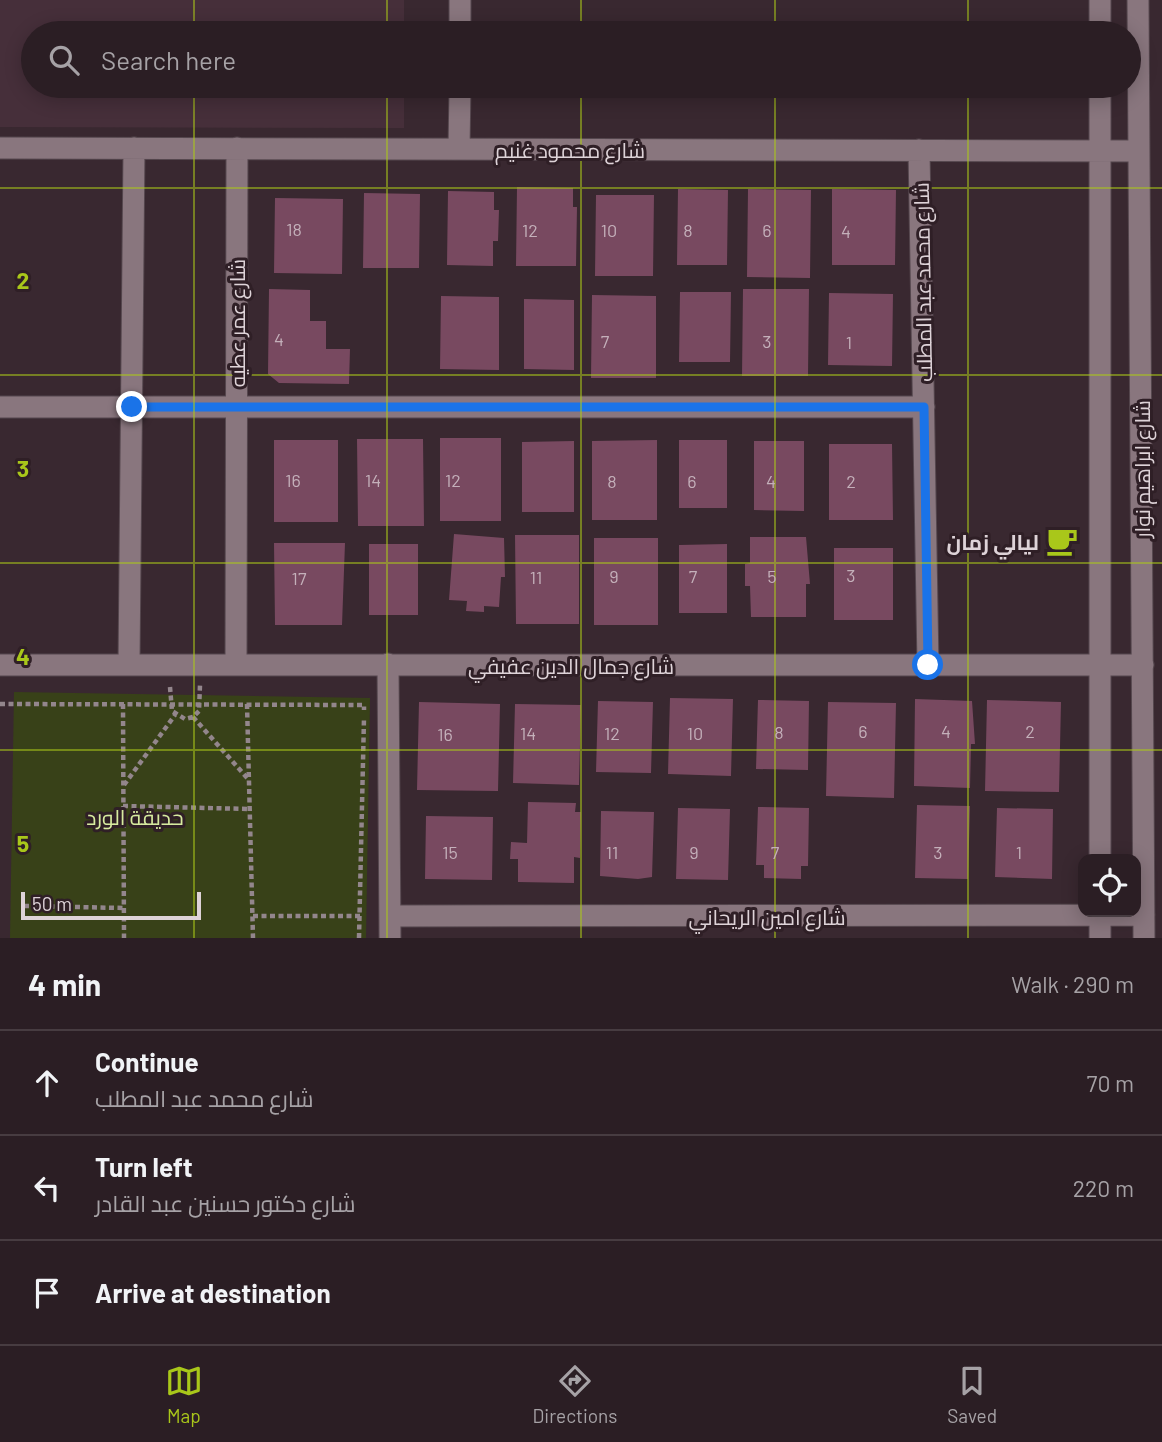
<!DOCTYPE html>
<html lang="en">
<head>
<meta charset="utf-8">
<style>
  :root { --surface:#2b1e24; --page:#372b31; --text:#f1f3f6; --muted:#a6a2a6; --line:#473c41; --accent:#a9c71a }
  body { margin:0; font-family:Barlow,Cairo,sans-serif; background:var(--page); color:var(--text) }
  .controls { position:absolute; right:21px; bottom:21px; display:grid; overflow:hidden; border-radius:14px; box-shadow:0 4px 18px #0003 }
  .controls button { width:63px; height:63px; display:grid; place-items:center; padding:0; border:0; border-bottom:2px solid var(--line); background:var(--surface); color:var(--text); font:35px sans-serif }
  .scale { position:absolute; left:21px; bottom:18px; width:180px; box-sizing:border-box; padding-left:7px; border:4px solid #ded3d8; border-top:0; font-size:19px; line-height:24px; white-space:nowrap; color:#ded3d8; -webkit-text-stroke:5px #2f1f26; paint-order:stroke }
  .stop { position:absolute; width:21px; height:21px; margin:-16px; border:5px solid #1a73e8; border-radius:50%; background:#fff }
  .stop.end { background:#1a73e8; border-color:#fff; box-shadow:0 2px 7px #0008 }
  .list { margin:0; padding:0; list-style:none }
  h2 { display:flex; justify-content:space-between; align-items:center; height:91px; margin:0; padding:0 28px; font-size:30px }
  h2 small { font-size:23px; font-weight:400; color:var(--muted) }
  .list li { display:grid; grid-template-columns:46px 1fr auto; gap:21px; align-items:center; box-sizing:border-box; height:105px; padding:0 28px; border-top:2px solid var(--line) }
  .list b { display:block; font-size:26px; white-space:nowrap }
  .list p { margin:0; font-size:23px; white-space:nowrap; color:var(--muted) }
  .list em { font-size:23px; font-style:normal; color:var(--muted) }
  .icon { flex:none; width:38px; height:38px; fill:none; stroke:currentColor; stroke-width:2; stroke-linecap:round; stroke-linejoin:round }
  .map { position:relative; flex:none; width:1162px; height:938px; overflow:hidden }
  .search { position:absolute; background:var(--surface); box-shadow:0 4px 18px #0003; left:21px; right:21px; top:21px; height:77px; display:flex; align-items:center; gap:18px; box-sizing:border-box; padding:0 24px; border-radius:38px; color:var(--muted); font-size:26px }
  .sheet { height:406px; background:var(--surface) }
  nav { display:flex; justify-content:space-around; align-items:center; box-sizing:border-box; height:98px; border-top:2px solid var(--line); background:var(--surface); font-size:19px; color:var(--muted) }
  nav a { display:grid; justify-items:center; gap:4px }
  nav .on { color:var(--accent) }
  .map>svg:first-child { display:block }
  .built { fill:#462f3a }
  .green { fill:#384118 }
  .building { fill:#784960 }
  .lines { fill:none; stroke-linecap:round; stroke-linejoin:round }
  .street-casing { stroke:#55474e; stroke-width:23 }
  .path { stroke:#93868c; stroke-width:4.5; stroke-dasharray:5 3.5; stroke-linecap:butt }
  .street { stroke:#89767e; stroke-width:21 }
  .route { stroke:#1a73e8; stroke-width:9 }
  .grid { fill:none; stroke:#a9c71a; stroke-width:2; stroke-opacity:0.55 }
  .labels { text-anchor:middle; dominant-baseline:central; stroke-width:6; stroke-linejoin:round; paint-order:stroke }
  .number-label { font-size:18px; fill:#c4b0ba }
  .street-label { font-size:21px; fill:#ded3d8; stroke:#2f1f26 }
  .poi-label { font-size:21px; font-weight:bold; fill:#ded3d8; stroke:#2f1f26; text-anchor:end }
  .park-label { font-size:21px; fill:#d7eb9f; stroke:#2f1f26 }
  .grid-label { font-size:23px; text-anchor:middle; font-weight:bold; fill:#a9c71a; stroke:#2f1f26; stroke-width:6; stroke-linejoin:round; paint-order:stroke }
</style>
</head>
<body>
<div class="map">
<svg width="1162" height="938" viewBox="0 0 1162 938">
  <rect width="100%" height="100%" fill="#392830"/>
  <path class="built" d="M 0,0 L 404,0 L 404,33 L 33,33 L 33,86 L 404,86 L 404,128 L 0,127 Z"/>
  <path class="green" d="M 14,692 L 370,698 L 366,938 L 10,938 Z"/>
  <path class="building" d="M 517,187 L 573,188 L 573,207 L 577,207 L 576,266 L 516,266 Z
    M 678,189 L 728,190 L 727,265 L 677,265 Z
    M 748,189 L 811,190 L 810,278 L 747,277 Z
    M 832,189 L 896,190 L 895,265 L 832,265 Z
    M 448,191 L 494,192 L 494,210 L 499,210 L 498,241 L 493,241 L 493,266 L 447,265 Z
    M 364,193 L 420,194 L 419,268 L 363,268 Z
    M 596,195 L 654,195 L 653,276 L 595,276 Z
    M 275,198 L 343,199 L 342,274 L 274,273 Z
    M 269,289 L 310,290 L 310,321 L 326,321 L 326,349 L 350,349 L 349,384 L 279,383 L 268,374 Z
    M 743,289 L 809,289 L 808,376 L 742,376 Z
    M 680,292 L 731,292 L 730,362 L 679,362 Z
    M 829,293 L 893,294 L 892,366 L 828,365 Z
    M 592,295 L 656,296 L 656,378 L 591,378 Z
    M 441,296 L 499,297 L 499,370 L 440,369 Z
    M 524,299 L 574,300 L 574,370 L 524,369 Z
    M 440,438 L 501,438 L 501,521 L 440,521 Z
    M 357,439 L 423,439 L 424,526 L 358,526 Z
    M 274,440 L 338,440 L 338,522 L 274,522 Z
    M 657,440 L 657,520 L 592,520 L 592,441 Z
    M 679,440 L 727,440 L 727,508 L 679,508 Z
    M 574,441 L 574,512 L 522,512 L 522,442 Z
    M 754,441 L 804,441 L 804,511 L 754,510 Z
    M 829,444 L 892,444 L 893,520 L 829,520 Z
    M 454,534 L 504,538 L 505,577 L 501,577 L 499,607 L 484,606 L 484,612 L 466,611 L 467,601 L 449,600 Z
    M 515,535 L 579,535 L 579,624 L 516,624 Z
    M 750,537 L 806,537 L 810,584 L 806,584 L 806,617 L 751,617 L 750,586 L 745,586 L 745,564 L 750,563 Z
    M 594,538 L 658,538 L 658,625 L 594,625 Z
    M 274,543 L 345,543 L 342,625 L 275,625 Z
    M 369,544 L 418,544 L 418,615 L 369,615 Z
    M 727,544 L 727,613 L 679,613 L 679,545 Z
    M 834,548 L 893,548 L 893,620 L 834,620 Z
    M 670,698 L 733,699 L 731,776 L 668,774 Z
    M 915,699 L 972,701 L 975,744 L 971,744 L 970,788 L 914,786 Z
    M 758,700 L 809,701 L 808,770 L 756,769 Z
    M 987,700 L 1061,702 L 1059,792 L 985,791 Z
    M 598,701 L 653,702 L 651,773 L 596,772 Z
    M 419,702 L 500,704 L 498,791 L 417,790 Z
    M 828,702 L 896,703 L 894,798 L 826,796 Z
    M 515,704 L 581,705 L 579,785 L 513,783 Z
    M 528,802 L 576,803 L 575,812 L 581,812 L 580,858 L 574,857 L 574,883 L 518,882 L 518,859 L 510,859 L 511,842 L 527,843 Z
    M 917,805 L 970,806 L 968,879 L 915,878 Z
    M 758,807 L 809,808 L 808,866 L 801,866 L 801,879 L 764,878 L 764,865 L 756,865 Z
    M 678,808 L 730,809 L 728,880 L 676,879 Z
    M 997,808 L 1053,809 L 1052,879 L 995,877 Z
    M 601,811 L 654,812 L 652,877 L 638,879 L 600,876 Z
    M 426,816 L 493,817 L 492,880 L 425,879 Z"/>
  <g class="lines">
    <defs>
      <path id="street" d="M 1138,0 L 1144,938
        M 460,33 L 460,0
        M 1100,33 L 1100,0
        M 0,148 L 1139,151
        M 459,149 L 460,86
        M 919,150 L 928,665
        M 0,407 L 924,407
        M 388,664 L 390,938
        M 0,665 L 1143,665
        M 129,665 L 134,148
        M 236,665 L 237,148
        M 1100,859 L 1100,86
        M 1100,912 L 1100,938
        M 390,916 L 1144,915"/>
    </defs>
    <use href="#street" class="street-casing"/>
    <path class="path" d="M 170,687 L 172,711 L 185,719 L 193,717 L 199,711 L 200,685
      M 0,704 L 364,705 L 364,710
      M 123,704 L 124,938
      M 247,704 L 253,938
      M 193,717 L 249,780
      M 124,785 L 175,715
      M 123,806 L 250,809
      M 24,906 L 124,908
      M 253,916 L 360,916
      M 359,938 L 364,718"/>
    <use href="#street" class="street"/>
  </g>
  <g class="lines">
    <path class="route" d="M 132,407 L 924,407 L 928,665"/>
  </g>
  <path class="grid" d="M 194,0 L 194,33M 387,0 L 387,33M 581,0 L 581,33M 775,0 L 775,33M 968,0 L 968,33M 194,86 L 194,938M 387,86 L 387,938M 581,86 L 581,938M 775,86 L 775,938M 968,86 L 968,938M 0,188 L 1162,188M 0,375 L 1162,375M 0,563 L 1162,563M 0,750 L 1162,750"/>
  <defs>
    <symbol id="cafe-bare" viewBox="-9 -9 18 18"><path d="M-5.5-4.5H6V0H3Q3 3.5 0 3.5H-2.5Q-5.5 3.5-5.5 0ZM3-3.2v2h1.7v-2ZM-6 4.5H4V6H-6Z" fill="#a9c71a" stroke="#2f1f26" stroke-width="2.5" paint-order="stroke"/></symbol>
  </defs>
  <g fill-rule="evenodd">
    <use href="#cafe-bare" x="1040" y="519" width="44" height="44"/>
  </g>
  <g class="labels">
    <g class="number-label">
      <text x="294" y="229">18</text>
      <text x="530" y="230">12</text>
      <text x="609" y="230">10</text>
      <text x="688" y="230">8</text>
      <text x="767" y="230">6</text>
      <text x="846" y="231">4</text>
      <text x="279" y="339">4</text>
      <text x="605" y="341">7</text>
      <text x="767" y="341">3</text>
      <text x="849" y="342">1</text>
      <text x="293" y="480">16</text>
      <text x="373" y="480">14</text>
      <text x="453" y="480">12</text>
      <text x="612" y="481">8</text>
      <text x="692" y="481">6</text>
      <text x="771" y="481">4</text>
      <text x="851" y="481">2</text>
      <text x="851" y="575">3</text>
      <text x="614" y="576">9</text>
      <text x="693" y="576">7</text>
      <text x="772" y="576">5</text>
      <text x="536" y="577">11</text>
      <text x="299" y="578">17</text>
      <text x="863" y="731">6</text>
      <text x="946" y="731">4</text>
      <text x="1030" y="731">2</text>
      <text x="779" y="732">8</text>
      <text x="528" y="733">14</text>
      <text x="612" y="733">12</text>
      <text x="695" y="733">10</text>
      <text x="445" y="734">16</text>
      <text x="450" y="852">15</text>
      <text x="612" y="852">11</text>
      <text x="694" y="852">9</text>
      <text x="775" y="852">7</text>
      <text x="938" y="852">3</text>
      <text x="1019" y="852">1</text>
    </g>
    <g class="street-label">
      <text x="570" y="149">شارع محمود غنيم</text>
      <text transform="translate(922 282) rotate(-91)">شارع محمد عبد المطلب</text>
      <text transform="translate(236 323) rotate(-90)">شارع عمر عطيه</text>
      <text transform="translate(1141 469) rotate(-90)">شارع ابراهيم نوار</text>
      <text x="571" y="665">شارع جمال الدين عفيفي</text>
      <text x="767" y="916">شارع امين الريحاني</text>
    </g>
    <g class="poi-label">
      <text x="1039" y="541">ليالي زمان</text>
    </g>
    <g class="park-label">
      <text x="135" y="816">حديقة الورد</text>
    </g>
  </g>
  <g class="grid-label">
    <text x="23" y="289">2</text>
    <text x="23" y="477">3</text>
    <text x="23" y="665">4</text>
    <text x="23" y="852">5</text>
  </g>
</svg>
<div class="controls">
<button><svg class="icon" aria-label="locate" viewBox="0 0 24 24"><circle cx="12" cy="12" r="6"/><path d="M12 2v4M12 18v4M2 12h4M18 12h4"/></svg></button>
</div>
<div class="scale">50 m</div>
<div class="stop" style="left:928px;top:665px"></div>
<div class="stop end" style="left:132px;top:407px"></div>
<div class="search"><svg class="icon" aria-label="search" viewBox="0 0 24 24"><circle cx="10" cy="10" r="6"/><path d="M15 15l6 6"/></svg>Search here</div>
</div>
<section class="sheet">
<h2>4 min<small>Walk · 290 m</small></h2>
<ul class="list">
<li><svg class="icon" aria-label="ahead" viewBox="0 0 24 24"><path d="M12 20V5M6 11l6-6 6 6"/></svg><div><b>Continue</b><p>شارع محمد عبد المطلب</p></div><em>70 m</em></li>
<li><svg class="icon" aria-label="left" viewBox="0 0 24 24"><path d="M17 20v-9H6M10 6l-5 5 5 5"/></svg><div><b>Turn left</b><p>شارع دكتور حسنين عبد القادر</p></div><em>220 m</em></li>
<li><svg class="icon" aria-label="arrive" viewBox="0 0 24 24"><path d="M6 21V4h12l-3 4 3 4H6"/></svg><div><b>Arrive at destination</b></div></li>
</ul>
</section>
<nav>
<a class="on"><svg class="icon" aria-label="map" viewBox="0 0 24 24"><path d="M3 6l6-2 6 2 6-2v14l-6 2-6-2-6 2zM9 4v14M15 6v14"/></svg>Map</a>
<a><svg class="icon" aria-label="directions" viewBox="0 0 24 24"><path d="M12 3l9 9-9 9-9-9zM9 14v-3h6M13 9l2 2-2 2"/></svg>Directions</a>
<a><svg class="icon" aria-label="saved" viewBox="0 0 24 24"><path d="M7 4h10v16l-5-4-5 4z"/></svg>Saved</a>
</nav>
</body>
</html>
